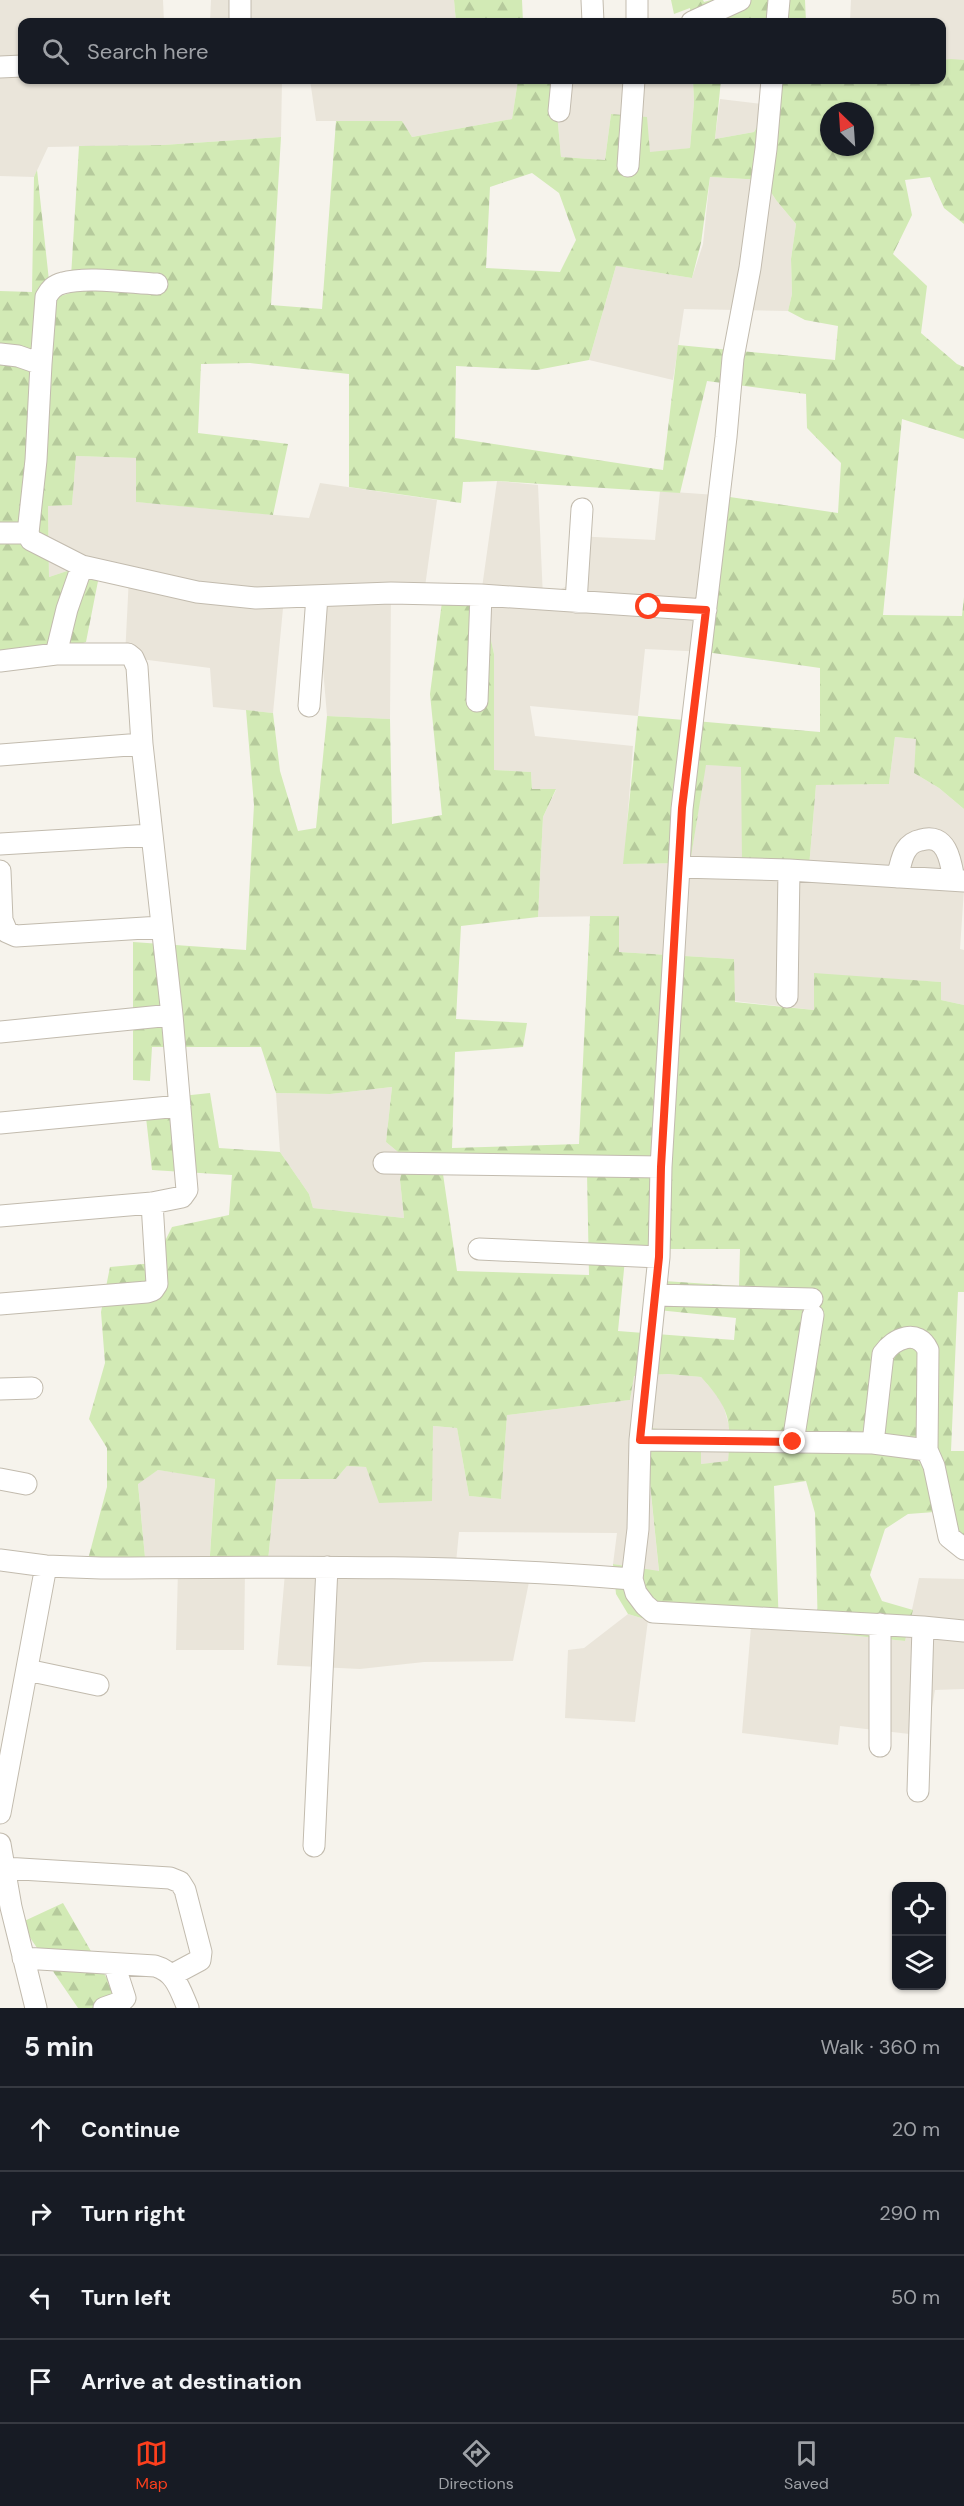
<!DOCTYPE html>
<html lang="en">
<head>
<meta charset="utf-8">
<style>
  :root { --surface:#171b24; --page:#20242c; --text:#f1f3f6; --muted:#9ea1a6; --line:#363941; --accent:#fc3f1d }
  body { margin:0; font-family:"DM Sans",sans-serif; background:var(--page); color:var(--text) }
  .controls { position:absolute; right:18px; bottom:18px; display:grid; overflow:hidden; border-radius:12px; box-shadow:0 2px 4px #0004 }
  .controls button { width:54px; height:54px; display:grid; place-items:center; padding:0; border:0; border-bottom:2px solid var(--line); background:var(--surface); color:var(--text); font:30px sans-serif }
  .compass { position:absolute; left:820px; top:102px; width:54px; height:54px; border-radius:50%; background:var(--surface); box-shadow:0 2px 4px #0004; rotate:335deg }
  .stop { position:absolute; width:18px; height:18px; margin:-14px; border:4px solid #fc3f1d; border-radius:50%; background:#fff }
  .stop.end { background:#fc3f1d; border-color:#fff; box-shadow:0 2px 6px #0008 }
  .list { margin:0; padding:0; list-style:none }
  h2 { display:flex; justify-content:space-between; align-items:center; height:78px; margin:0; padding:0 24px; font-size:26px }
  h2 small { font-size:20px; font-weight:400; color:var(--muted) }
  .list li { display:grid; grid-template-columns:39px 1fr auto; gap:18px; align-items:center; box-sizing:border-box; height:84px; padding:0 24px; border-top:2px solid var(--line) }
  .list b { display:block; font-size:22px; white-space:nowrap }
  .list em { font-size:20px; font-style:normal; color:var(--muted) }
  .icon { flex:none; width:33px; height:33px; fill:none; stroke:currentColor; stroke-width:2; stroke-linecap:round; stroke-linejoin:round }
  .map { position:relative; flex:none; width:964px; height:2008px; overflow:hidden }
  .search { position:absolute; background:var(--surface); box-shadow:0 2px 4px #0004; left:18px; right:18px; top:18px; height:66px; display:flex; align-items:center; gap:15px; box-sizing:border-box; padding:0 21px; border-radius:12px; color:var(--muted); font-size:22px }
  .sheet { height:414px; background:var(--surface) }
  nav { display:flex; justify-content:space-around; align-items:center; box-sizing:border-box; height:84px; border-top:2px solid var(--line); background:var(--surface); font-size:16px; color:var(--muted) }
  nav a { display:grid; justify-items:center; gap:3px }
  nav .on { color:var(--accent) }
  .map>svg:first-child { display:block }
  .residential { fill:#eae5da }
  .forest { fill:url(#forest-firs); fill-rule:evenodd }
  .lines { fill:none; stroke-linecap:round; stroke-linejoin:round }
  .minor-casing { stroke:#c2bbae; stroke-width:23 }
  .minor { stroke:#fff; stroke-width:21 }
  .route { stroke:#fc3f1d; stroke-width:8 }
</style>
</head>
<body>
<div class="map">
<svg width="964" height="2008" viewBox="0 0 964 2008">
  <defs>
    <pattern id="forest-firs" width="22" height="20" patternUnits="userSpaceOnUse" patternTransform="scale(1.5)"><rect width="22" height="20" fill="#d2eab5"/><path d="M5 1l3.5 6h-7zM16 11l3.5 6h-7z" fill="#b6ca9c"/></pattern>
  </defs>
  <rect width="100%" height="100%" fill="#f6f3ec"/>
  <path class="residential" d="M 0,0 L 163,0 L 164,22 L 22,22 L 22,80 L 282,80 L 281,137 L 163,145 L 48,147 L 34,177 L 0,176 Z
    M 211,0 L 454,0 L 456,22 L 210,22 Z
    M 851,0 L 964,0 L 964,60 L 942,60 L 942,22 L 850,22 Z
    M 310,80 L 518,80 L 512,119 L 412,137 L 402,121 L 316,121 Z
    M 554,80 L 693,80 L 694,102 L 690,148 L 650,153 L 611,114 L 605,160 L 561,157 Z
    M 720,99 L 770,105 L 754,132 L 715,139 Z
    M 710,177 L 763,180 L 776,200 L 796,224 L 791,259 L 792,294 L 788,311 L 684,309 L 673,380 L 589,360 L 616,266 L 692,278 L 703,244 Z
    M 76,456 L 136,458 L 137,502 L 309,518 L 320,483 L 437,500 L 424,594 L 391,593 L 390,719 L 327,716 L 317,597 L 284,598 L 273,713 L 213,707 L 210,668 L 125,657 L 129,576 L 82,566 L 49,577 L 48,505 L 72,504 Z
    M 497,481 L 538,485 L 543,598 L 569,585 L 575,536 L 655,540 L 660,491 L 716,495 L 706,652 L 645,649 L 638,716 L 530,706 L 535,736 L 633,746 L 624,864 L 690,863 L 705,765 L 741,766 L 809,867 L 816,785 L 889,784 L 895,737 L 917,739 L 914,773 L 939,788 L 964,809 L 964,889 L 960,949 L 964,950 L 964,1005 L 941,1000 L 941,982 L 814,974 L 814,1010 L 734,1001 L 734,959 L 619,952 L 618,916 L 538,917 L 543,817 L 556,790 L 532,789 L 531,772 L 494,770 L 494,654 L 481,595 Z
    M 392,1087 L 386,1142 L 404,1157 L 400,1180 L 404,1218 L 313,1208 L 309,1194 L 280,1152 L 276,1093 L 330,1094 Z
    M 668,1374 L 701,1377 L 722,1401 L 731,1433 L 728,1462 L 701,1464 L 649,1474 L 659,1572 L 613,1564 L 617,1533 L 459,1532 L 455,1573 L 531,1572 L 513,1661 L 424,1662 L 360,1669 L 277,1665 L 285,1573 L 267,1571 L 276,1479 L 336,1479 L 347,1466 L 366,1467 L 431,1501 L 433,1426 L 457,1428 L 469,1496 L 501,1499 L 507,1415 L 630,1400 L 633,1376 Z
    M 158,1470 L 215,1478 L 209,1569 L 245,1569 L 244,1650 L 176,1650 L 178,1569 L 146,1568 L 138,1483 Z
    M 919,1578 L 964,1579 L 964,1689 L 935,1690 L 927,1736 L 840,1726 L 838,1745 L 742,1733 L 751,1627 L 779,1628 L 905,1641 Z
    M 628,1614 L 648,1620 L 635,1722 L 565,1718 L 568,1650 L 584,1648 Z"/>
  <path class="forest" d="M 454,0 L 522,0 L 523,22 L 456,22 Z
    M 671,0 L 703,0 L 704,2 L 711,0 L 805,0 L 806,22 L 691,22 L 690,8 L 674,14 Z
    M 951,59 L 964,60 L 964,224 L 944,208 L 930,177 L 905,180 L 912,215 L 893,254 L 927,286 L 921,333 L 957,364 L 964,367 L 964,439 L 902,419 L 883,615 L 962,616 L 964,597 L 964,809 L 939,788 L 914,773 L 916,739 L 895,737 L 889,784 L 816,785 L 809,867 L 742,864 L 741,767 L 706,765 L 690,863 L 623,864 L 638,716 L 820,732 L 820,668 L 706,652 L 698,577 L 716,495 L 838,513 L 841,463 L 807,428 L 806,394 L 707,381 L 680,493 L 497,481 L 463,482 L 461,503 L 349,487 L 349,374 L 250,363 L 201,364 L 198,433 L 288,444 L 273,515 L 136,502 L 136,458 L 76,456 L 72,505 L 48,506 L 49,577 L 82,566 L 100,571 L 86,642 L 35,659 L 0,661 L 0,291 L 32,292 L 34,177 L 37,170 L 51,299 L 70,293 L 79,146 L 163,145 L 281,137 L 271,305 L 322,309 L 336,121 L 402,121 L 412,137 L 512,119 L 518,80 L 554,80 L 561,157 L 605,160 L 611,114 L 647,117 L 650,152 L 690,148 L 694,102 L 693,80 L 721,80 L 715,139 L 754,132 L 770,105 L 773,80 L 942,80 L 942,60 ZM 829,111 L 865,111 L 865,147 L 829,147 ZM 532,173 L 559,193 L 576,240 L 560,272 L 486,268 L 490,187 ZM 710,177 L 763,180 L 776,200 L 796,224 L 791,259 L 792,294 L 788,311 L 805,320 L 838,326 L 835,360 L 678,345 L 663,470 L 455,438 L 456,366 L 537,370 L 589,360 L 616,266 L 692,278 L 701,243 Z
    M 443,594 L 481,595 L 494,654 L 494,770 L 531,772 L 532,789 L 556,789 L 543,817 L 538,917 L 461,926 L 456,1019 L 527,1023 L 523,1047 L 455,1052 L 452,1148 L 579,1144 L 590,916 L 619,916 L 619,952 L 734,959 L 735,1002 L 814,1010 L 814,973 L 941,982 L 941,1000 L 964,1005 L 964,1292 L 958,1292 L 951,1451 L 964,1451 L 964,1545 L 948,1511 L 908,1514 L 885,1529 L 870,1575 L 882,1601 L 913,1610 L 905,1641 L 818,1632 L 815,1513 L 806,1481 L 774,1486 L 779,1628 L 648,1620 L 628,1614 L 616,1594 L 613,1564 L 659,1571 L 649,1474 L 650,1428 L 685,1432 L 701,1444 L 701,1464 L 728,1461 C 732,1419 729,1408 701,1377 L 668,1374 L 634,1376 L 630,1400 L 507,1415 L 501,1499 L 469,1496 L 457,1428 L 433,1426 L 432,1501 L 379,1503 L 366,1467 L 347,1466 L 336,1479 L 276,1479 L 267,1571 L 209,1570 L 215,1479 L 158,1470 L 138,1484 L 146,1568 L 85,1571 L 107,1487 L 107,1448 L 89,1419 L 105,1363 L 101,1312 L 110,1267 L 154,1263 L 172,1227 L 229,1215 L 232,1175 L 152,1170 L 144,1100 L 210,1093 L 219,1148 L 280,1152 L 309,1194 L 313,1208 L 404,1218 L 400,1180 L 404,1157 L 386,1142 L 392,1087 L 330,1094 L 276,1093 L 261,1047 L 152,1047 L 150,1081 L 133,1080 L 133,942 L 246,950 L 254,805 L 246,710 L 273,713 L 280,771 L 298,831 L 316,828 L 327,716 L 390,719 L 392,824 L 442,815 L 430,694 ZM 587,1173 L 589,1275 L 457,1271 L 443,1174 ZM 626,1249 L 740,1249 L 739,1286 L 649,1280 L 648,1309 L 736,1318 L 734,1340 L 618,1331 Z
    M 63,1903 L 124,2008 L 78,2008 L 20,1923 Z"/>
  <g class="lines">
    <defs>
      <path id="minor" d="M 240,0 L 240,22
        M 592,0 L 593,22
        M 637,0 L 637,22
        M 692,22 L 740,0
        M 777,22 L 779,0
        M 0,67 L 22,66
        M 772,80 L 766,149 L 750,268 L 733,358 L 726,437 L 682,809 L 679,867 L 789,870 L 964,881
        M 559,111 L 562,80
        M 628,166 L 634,80
        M 0,354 L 18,356 L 41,364 L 36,460 L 28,533 L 31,540 L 82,566 L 197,592 L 256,598 L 391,593 L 481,595 L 706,610
        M 41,364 L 46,297 C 50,290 54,285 63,283 C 86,276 132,283 157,284
        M 0,533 L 28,533
        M 576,602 L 582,509
        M 56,654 L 67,609 L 82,566
        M 0,661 L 56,654 L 128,654 L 133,658 L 137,667 L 142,744 L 172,1015 L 187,1190 L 182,1197 L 152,1203 L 0,1216
        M 477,701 L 481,595
        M 309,706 L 317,596
        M 0,755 L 142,744
        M 0,844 L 151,835
        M 679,867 L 661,1167 L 659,1257 L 640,1440 L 638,1529 L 632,1579 L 636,1593 L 645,1605 L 653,1612 L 923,1627 L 964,1631
        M 0,871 L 2,920 L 7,932 L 16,936 L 161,927
        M 897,877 C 900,869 901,857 906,850 C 909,845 915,841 921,840 C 947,832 951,862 954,880
        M 787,997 L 789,870
        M 0,1032 L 172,1015
        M 0,1123 L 180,1106
        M 384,1163 L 661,1167
        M 479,1249 L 659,1257
        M 655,1295 L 812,1299
        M 0,1304 L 147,1292 L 153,1290 L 157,1284 L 152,1203
        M 0,1389 L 32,1388
        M 640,1440 L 873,1443 L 883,1354 C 894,1338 918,1328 928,1350 L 927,1450
        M 793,1442 L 813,1315
        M 873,1443 L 927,1450 L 934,1466 L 949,1537 L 964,1549
        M 0,1479 L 26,1484
        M 0,1560 L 46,1566 L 101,1568 C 278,1567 455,1564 632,1579
        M 27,1670 L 98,1685
        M 880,1746 L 880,1624
        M 918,1791 L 923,1627
        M 0,1813 L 46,1566
        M 0,1844 L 11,1907 L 36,2008
        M 314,1846 L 327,1567
        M 4,1868 L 170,1878 L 180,1882 L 185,1890 L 201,1952 L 200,1960 L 172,1975
        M 23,1958 L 155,1966 C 176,1972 180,1990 188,2008
        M 104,2008 L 121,2002 L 125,1998 L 114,1964"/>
    </defs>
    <use href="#minor" class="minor-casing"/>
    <use href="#minor" class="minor"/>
  </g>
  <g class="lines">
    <path class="route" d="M 649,607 L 706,610 L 682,808 L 661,1167 L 659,1257 L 640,1440 L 793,1442"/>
  </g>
</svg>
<div class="controls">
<button><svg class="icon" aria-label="locate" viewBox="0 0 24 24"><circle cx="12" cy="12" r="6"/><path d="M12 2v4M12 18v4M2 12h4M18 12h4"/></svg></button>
<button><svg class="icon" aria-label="layers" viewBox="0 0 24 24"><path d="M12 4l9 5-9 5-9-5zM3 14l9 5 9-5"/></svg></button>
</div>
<svg class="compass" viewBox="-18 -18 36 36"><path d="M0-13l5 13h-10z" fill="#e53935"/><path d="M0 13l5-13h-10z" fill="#9ea1a6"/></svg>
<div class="stop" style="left:649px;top:607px"></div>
<div class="stop end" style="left:793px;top:1442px"></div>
<div class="search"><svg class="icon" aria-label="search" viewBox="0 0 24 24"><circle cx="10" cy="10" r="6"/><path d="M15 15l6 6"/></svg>Search here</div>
</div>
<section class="sheet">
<h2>5 min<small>Walk · 360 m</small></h2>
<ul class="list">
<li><svg class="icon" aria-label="ahead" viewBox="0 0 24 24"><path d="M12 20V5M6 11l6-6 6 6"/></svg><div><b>Continue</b></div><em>20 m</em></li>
<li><svg class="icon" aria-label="right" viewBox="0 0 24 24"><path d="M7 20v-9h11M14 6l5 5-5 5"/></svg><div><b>Turn right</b></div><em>290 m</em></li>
<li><svg class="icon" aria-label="left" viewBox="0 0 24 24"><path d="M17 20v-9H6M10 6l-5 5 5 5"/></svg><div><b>Turn left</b></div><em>50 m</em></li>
<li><svg class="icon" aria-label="arrive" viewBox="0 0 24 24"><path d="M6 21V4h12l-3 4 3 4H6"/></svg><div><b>Arrive at destination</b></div></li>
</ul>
</section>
<nav>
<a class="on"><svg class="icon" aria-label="map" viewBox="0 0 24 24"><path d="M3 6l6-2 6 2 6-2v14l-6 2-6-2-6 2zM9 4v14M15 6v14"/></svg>Map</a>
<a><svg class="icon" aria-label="directions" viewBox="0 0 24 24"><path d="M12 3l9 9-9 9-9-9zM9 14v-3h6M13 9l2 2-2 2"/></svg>Directions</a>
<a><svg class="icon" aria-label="saved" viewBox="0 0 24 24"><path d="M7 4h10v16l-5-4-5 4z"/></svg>Saved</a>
</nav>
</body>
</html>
